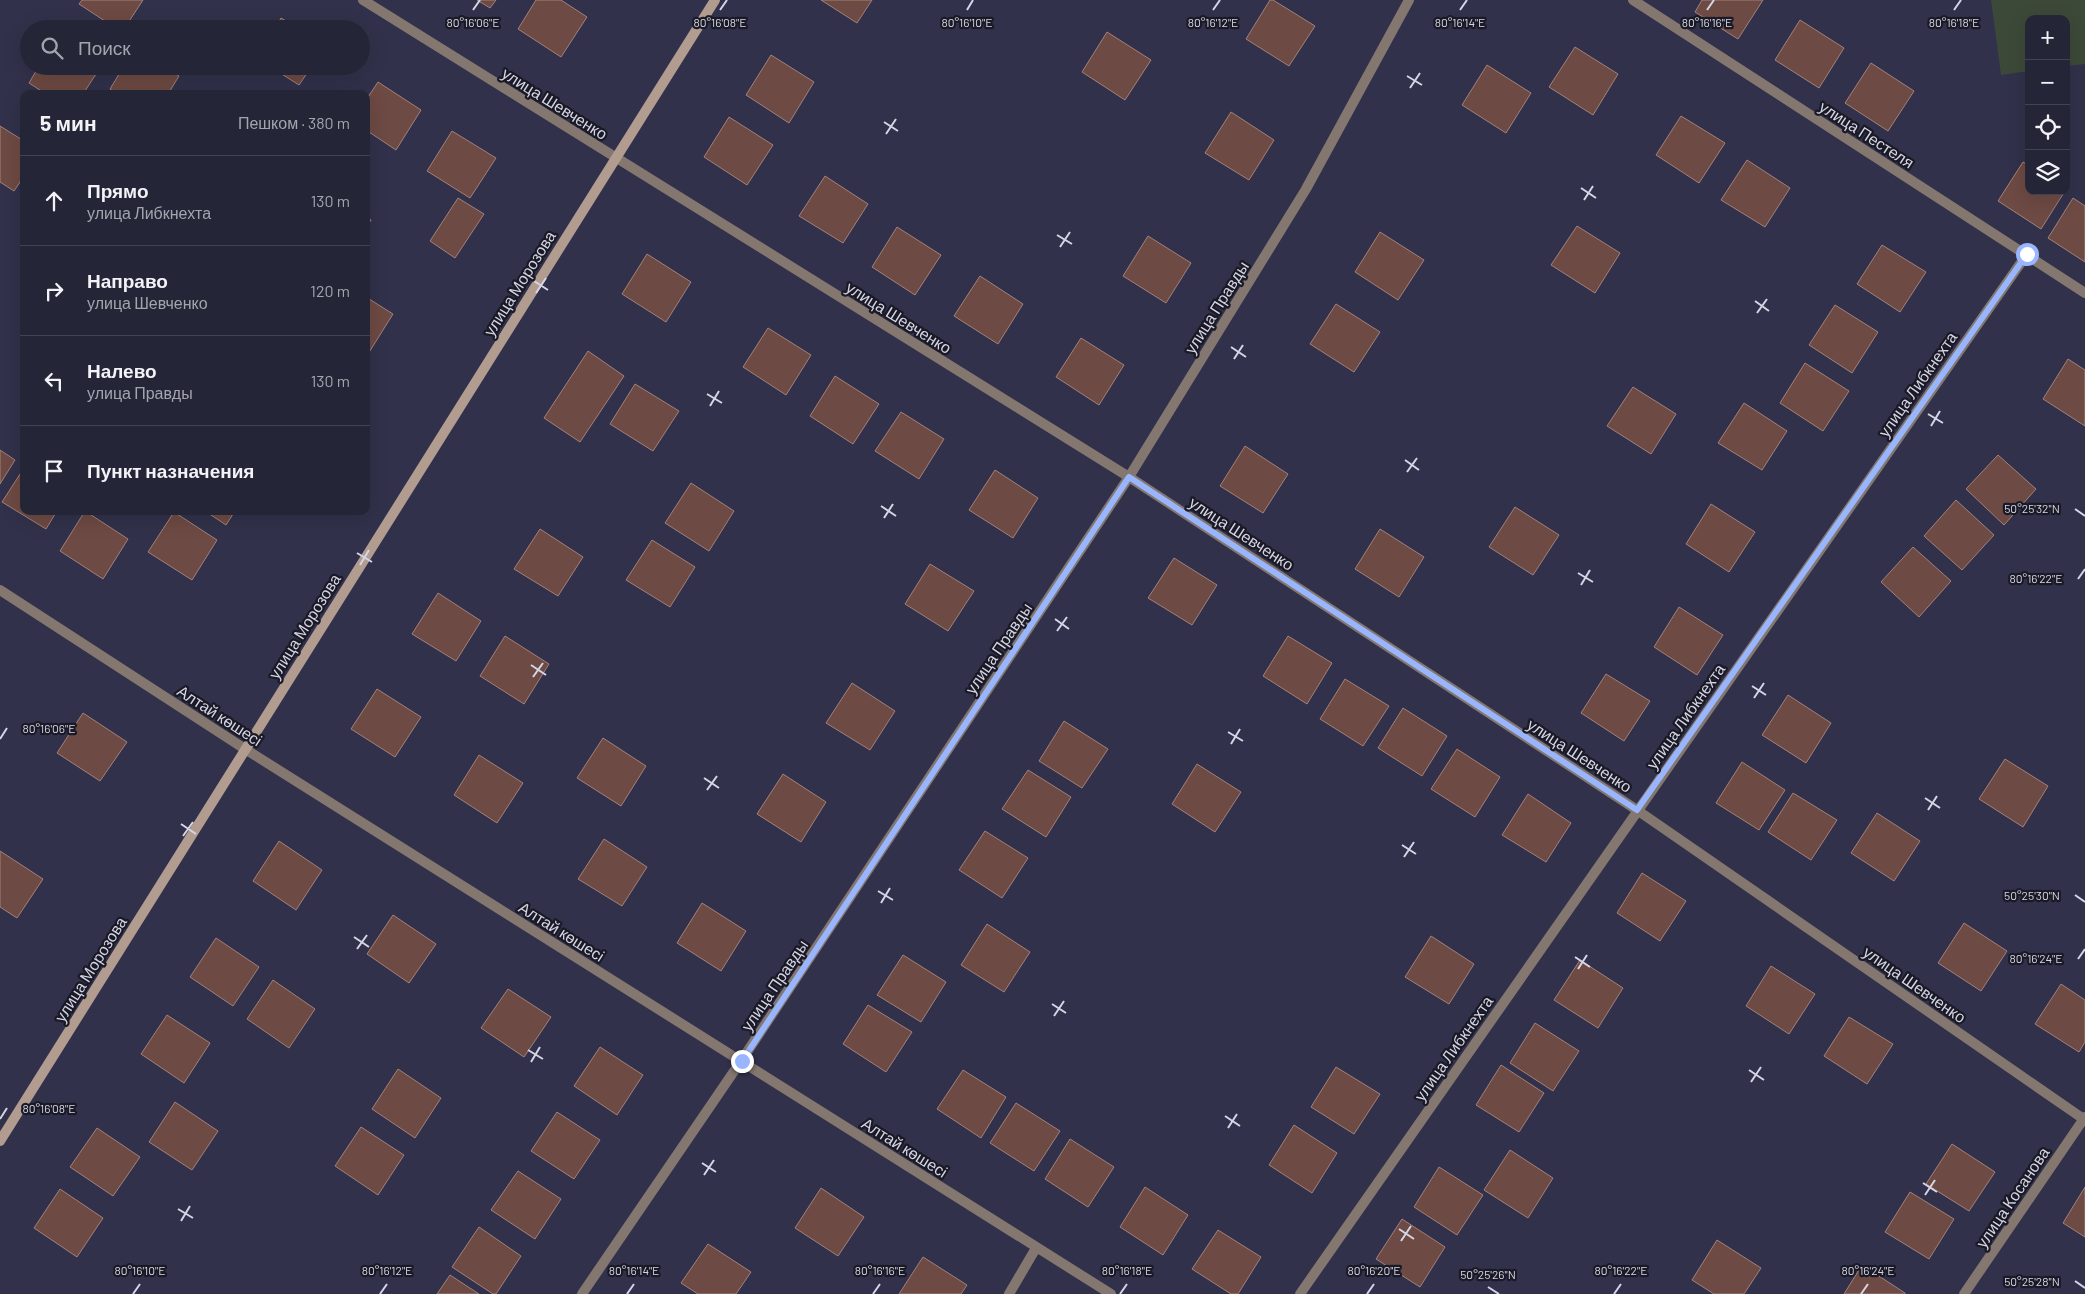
<!DOCTYPE html>
<html lang="ru">
<head>
<meta charset="utf-8">
<style>
  :root { --surface:#252538; --page:#313143; --text:#f1f3f6; --muted:#a3a5ae; --line:#424253 }
  body { margin:0; font-family:Barlow,sans-serif; background:var(--page); color:var(--text) }
  .controls { position:absolute; right:15px; top:15px; display:grid; overflow:hidden; border-radius:10px; box-shadow:0 5px 20px #0002 }
  .controls button { width:45px; height:45px; display:grid; place-items:center; padding:0; border:0; border-bottom:1px solid var(--line); background:var(--surface); color:var(--text); font:25px sans-serif }
  .stop { position:absolute; width:15px; height:15px; margin:-11px; border:4px solid #98b5fd; border-radius:50%; background:#fff }
  .stop.end { background:#98b5fd; border-color:#fff; box-shadow:0 1px 5px #0008 }
  .list { margin:0; padding:0; list-style:none }
  h2 { display:flex; justify-content:space-between; align-items:center; height:65px; margin:0; padding:0 20px; font-size:21px }
  h2 small { font-size:16px; font-weight:400; color:var(--muted) }
  .list li { display:grid; grid-template-columns:32px 1fr auto; gap:15px; align-items:center; box-sizing:border-box; height:90px; padding:0 20px; border-top:1px solid var(--line) }
  .list b { display:block; font-size:19px; white-space:nowrap }
  .list p { margin:0; font-size:16px; white-space:nowrap; color:var(--muted) }
  .list em { font-size:16px; font-style:normal; color:var(--muted) }
  .icon { flex:none; width:28px; height:28px; fill:none; stroke:currentColor; stroke-width:2; stroke-linecap:round; stroke-linejoin:round }
  .map { position:relative; flex:none; width:2085px; height:1294px; overflow:hidden }
  .search { position:absolute; background:var(--surface); box-shadow:0 5px 20px #0002; left:20px; top:20px; width:350px; height:55px; display:flex; align-items:center; gap:12px; box-sizing:border-box; padding:0 18px; border-radius:28px; color:var(--muted); font-size:19px }
  .panel { position:absolute; background:var(--surface); box-shadow:0 5px 20px #0002; left:20px; top:90px; width:350px; height:425px; border-radius:10px }
  .map>svg:first-child { display:block }
  .green { fill:#3d4938 }
  .building { fill:#6d4a43; stroke:#a4817a }
  .lines { fill:none; stroke-linecap:round; stroke-linejoin:round }
  .street { stroke:#84776f; stroke-width:10 }
  .secondary { stroke:#b29c90; stroke-width:10 }
  .route { stroke:#98b5fd; stroke-width:6 }
  .ticks { fill:none; stroke:#d5d5e6; stroke-width:2 }
  .labels { text-anchor:middle; dominant-baseline:central; stroke-width:4.5; stroke-linejoin:round; paint-order:stroke }
  .street-label { font-size:16px; fill:#d5d5e6; stroke:#1a1a26 }
  .ticks-label { font-size:12px; text-anchor:middle; fill:#d5d5e6; stroke:#1a1a26; stroke-width:4.5; stroke-linejoin:round; paint-order:stroke }
</style>
</head>
<body>
<div class="map">
<svg width="2085" height="1294" viewBox="0 0 2085 1294">
  <rect width="100%" height="100%" fill="#31314b"/>
  <path class="green" d="M 1991,0 L 2085,0 L 2085,64 L 2066,66 L 2066,19 L 2029,19 L 2029,71 L 2001,75 Z"/>
  <path class="building" d="M 82,0 L 143,0 L 124,29 L 117,29 L 79,4 Z
    M 477,0 L 496,0 L 490,8 Z
    M 536,0 L 561,0 L 587,17 L 561,57 L 518,29 Z
    M 821,0 L 872,0 L 857,23 Z
    M 1270,0 L 1273,0 L 1315,26 L 1289,66 L 1246,39 Z
    M 1702,0 L 1763,0 L 1738,39 L 1695,12 Z
    M 281,18 L 299,29 L 275,29 Z
    M 1800,20 L 1844,48 L 1819,88 L 1775,60 Z
    M 1107,32 L 1151,60 L 1125,100 L 1082,72 Z
    M 1575,47 L 1618,74 L 1593,115 L 1549,87 Z
    M 771,55 L 814,82 L 789,123 L 746,95 Z
    M 1871,63 L 1914,91 L 1888,131 L 1845,103 Z
    M 1487,65 L 1531,93 L 1506,133 L 1462,105 Z
    M 39,66 L 91,66 L 98,71 L 83,94 L 46,94 L 29,83 Z
    M 124,66 L 163,66 L 179,76 L 168,94 L 118,94 L 110,89 Z
    M 269,66 L 312,66 L 299,85 Z
    M 378,82 L 421,110 L 396,150 L 366,130 L 366,100 Z
    M 1231,112 L 1274,140 L 1249,180 L 1205,153 Z
    M 1681,116 L 1725,143 L 1699,183 L 1656,155 Z
    M 729,117 L 773,145 L 747,185 L 704,157 Z
    M 0,126 L 24,141 L 24,176 L 14,191 L 0,182 Z
    M 452,131 L 496,158 L 470,198 L 427,171 Z
    M 1747,160 L 1790,188 L 1765,227 L 1721,200 Z
    M 2023,162 L 2029,165 L 2029,191 L 2065,191 L 2041,229 L 1998,201 Z
    M 825,176 L 868,204 L 843,243 L 799,216 Z
    M 458,198 L 484,214 L 455,258 L 430,241 Z
    M 2073,198 L 2085,206 L 2085,262 L 2048,238 Z
    M 366,217 L 371,220 L 366,228 Z
    M 1577,226 L 1620,253 L 1595,293 L 1551,265 Z
    M 897,227 L 941,255 L 915,295 L 872,267 Z
    M 1380,232 L 1424,260 L 1398,300 L 1355,272 Z
    M 1148,236 L 1191,263 L 1166,303 L 1123,276 Z
    M 1882,245 L 1926,272 L 1900,312 L 1857,284 Z
    M 647,254 L 691,282 L 666,322 L 622,294 Z
    M 980,276 L 1023,304 L 998,344 L 954,316 Z
    M 366,297 L 393,314 L 368,354 L 366,353 Z
    M 1336,304 L 1380,332 L 1354,372 L 1310,344 Z
    M 1835,305 L 1878,332 L 1852,373 L 1809,345 Z
    M 768,328 L 811,355 L 786,395 L 743,367 Z
    M 1081,338 L 1124,365 L 1099,405 L 1056,377 Z
    M 588,351 L 624,376 L 580,442 L 544,418 Z
    M 2068,359 L 2085,370 L 2085,426 L 2043,399 Z
    M 1805,363 L 1849,391 L 1823,431 L 1780,403 Z
    M 835,376 L 879,404 L 853,444 L 810,416 Z
    M 635,384 L 679,411 L 653,451 L 610,424 Z
    M 1633,387 L 1676,414 L 1651,454 L 1607,426 Z
    M 1744,403 L 1787,431 L 1762,470 L 1718,443 Z
    M 901,412 L 944,439 L 919,479 L 875,451 Z
    M 1245,446 L 1288,474 L 1263,513 L 1220,486 Z
    M 0,450 L 15,460 L 0,484 Z
    M 1998,455 L 2036,489 L 2004,525 L 1966,489 Z
    M 24,468 L 24,511 L 57,511 L 46,529 L 2,502 Z
    M 995,470 L 1038,498 L 1013,538 L 969,510 Z
    M 691,483 L 734,511 L 709,551 L 665,523 Z
    M 1956,500 L 1994,535 L 1962,570 L 1924,536 Z
    M 1711,504 L 1755,532 L 1729,572 L 1686,544 Z
    M 1515,507 L 1559,535 L 1533,575 L 1489,547 Z
    M 85,511 L 128,539 L 103,579 L 60,551 Z
    M 205,511 L 235,511 L 226,525 Z
    M 174,512 L 217,540 L 192,580 L 148,552 Z
    M 540,529 L 583,557 L 558,596 L 514,569 Z
    M 1380,529 L 1424,557 L 1399,597 L 1355,569 Z
    M 652,540 L 695,567 L 670,607 L 626,580 Z
    M 1913,547 L 1951,581 L 1919,617 L 1881,582 Z
    M 1174,558 L 1217,585 L 1192,625 L 1148,598 Z
    M 930,564 L 974,591 L 948,631 L 905,604 Z
    M 438,593 L 481,621 L 456,661 L 412,634 Z
    M 1679,607 L 1723,635 L 1697,675 L 1654,647 Z
    M 505,636 L 549,664 L 524,704 L 480,676 Z
    M 1288,636 L 1332,663 L 1307,704 L 1263,676 Z
    M 1606,674 L 1650,701 L 1624,741 L 1581,713 Z
    M 1345,679 L 1389,706 L 1363,746 L 1320,719 Z
    M 852,683 L 895,711 L 870,750 L 826,723 Z
    M 377,689 L 421,717 L 395,757 L 351,729 Z
    M 1788,695 L 1831,723 L 1806,763 L 1762,735 Z
    M 1403,708 L 1447,736 L 1422,776 L 1378,748 Z
    M 83,713 L 127,742 L 100,781 L 57,753 Z
    M 1064,721 L 1108,749 L 1082,788 L 1039,761 Z
    M 603,738 L 646,766 L 621,806 L 577,778 Z
    M 1457,749 L 1500,777 L 1475,817 L 1431,789 Z
    M 479,755 L 523,783 L 497,823 L 454,795 Z
    M 2005,759 L 2048,786 L 2023,827 L 1979,799 Z
    M 1742,762 L 1785,790 L 1759,830 L 1716,803 Z
    M 1197,764 L 1241,792 L 1215,832 L 1172,804 Z
    M 1028,770 L 1071,797 L 1046,837 L 1002,809 Z
    M 783,774 L 826,802 L 801,842 L 757,814 Z
    M 1793,793 L 1837,820 L 1811,860 L 1768,832 Z
    M 1528,794 L 1571,823 L 1546,862 L 1502,835 Z
    M 1877,813 L 1920,841 L 1894,881 L 1851,853 Z
    M 985,831 L 1028,858 L 1002,898 L 959,870 Z
    M 604,839 L 647,867 L 622,906 L 578,879 Z
    M 279,841 L 322,870 L 296,910 L 253,881 Z
    M 0,851 L 43,879 L 17,918 L 0,907 Z
    M 1642,873 L 1686,901 L 1660,941 L 1617,913 Z
    M 702,903 L 746,931 L 721,971 L 677,943 Z
    M 393,915 L 436,944 L 409,983 L 367,954 Z
    M 1964,923 L 2007,951 L 1981,991 L 1938,963 Z
    M 987,924 L 1030,952 L 1004,992 L 961,965 Z
    M 1431,936 L 1474,964 L 1449,1004 L 1405,977 Z
    M 216,938 L 259,967 L 233,1006 L 190,977 Z
    M 903,955 L 946,982 L 921,1022 L 877,995 Z
    M 1580,960 L 1623,988 L 1598,1028 L 1554,1000 Z
    M 1771,966 L 1815,994 L 1789,1034 L 1746,1006 Z
    M 273,980 L 315,1009 L 289,1048 L 247,1019 Z
    M 2061,984 L 2085,1000 L 2085,1042 L 2079,1052 L 2035,1024 Z
    M 508,989 L 551,1017 L 524,1057 L 481,1028 Z
    M 868,1005 L 912,1032 L 886,1072 L 843,1044 Z
    M 167,1015 L 210,1043 L 184,1083 L 141,1054 Z
    M 1849,1017 L 1893,1044 L 1867,1084 L 1824,1056 Z
    M 1535,1023 L 1579,1051 L 1553,1091 L 1510,1063 Z
    M 600,1047 L 643,1075 L 617,1115 L 574,1086 Z
    M 1501,1065 L 1544,1093 L 1519,1132 L 1476,1105 Z
    M 1336,1067 L 1380,1094 L 1354,1134 L 1311,1107 Z
    M 398,1069 L 441,1098 L 415,1138 L 372,1109 Z
    M 963,1070 L 1006,1097 L 981,1138 L 937,1109 Z
    M 175,1102 L 218,1131 L 192,1170 L 149,1142 Z
    M 1016,1103 L 1060,1131 L 1034,1171 L 990,1143 Z
    M 557,1112 L 600,1140 L 574,1179 L 531,1151 Z
    M 1294,1125 L 1337,1153 L 1312,1193 L 1269,1165 Z
    M 361,1127 L 404,1155 L 378,1195 L 335,1166 Z
    M 97,1128 L 140,1157 L 113,1196 L 70,1167 Z
    M 1070,1139 L 1114,1167 L 1088,1207 L 1045,1179 Z
    M 1952,1144 L 1995,1172 L 1969,1211 L 1926,1184 Z
    M 1510,1150 L 1553,1178 L 1528,1218 L 1484,1190 Z
    M 1439,1167 L 1483,1195 L 1457,1235 L 1414,1207 Z
    M 518,1171 L 561,1199 L 535,1239 L 491,1210 Z
    M 1145,1187 L 1188,1215 L 1163,1255 L 1120,1227 Z
    M 2085,1187 L 2085,1237 L 2063,1223 Z
    M 821,1188 L 864,1217 L 838,1256 L 795,1228 Z
    M 60,1189 L 103,1218 L 77,1257 L 34,1228 Z
    M 1910,1192 L 1954,1219 L 1929,1259 L 1885,1232 Z
    M 1402,1219 L 1445,1247 L 1420,1287 L 1376,1259 Z
    M 479,1227 L 521,1256 L 496,1294 L 493,1294 L 452,1267 Z
    M 1218,1230 L 1261,1257 L 1238,1294 L 1231,1294 L 1192,1269 Z
    M 1717,1240 L 1761,1268 L 1744,1294 L 1714,1294 L 1692,1280 Z
    M 708,1244 L 751,1272 L 736,1294 L 698,1294 L 681,1283 Z
    M 923,1257 L 967,1285 L 961,1294 L 899,1294 Z
    M 1862,1265 L 1905,1293 L 1905,1294 L 1844,1294 Z
    M 450,1275 L 479,1294 L 437,1294 Z"/>
  <g class="lines">
    <path class="street" d="M 363,0 L 1129,477 L 1637,810 L 2085,1120
      M 1633,0 L 2085,293
      M 0,590 L 245,749 L 1111,1294
      M 582,1294 L 741,1061 L 1129,477 L 1306,189 L 1409,0
      M 1009,1294 L 1036,1248
      M 1300,1294 L 2027,254
      M 1964,1294 L 2085,1117"/>
    <path class="secondary" d="M 0,1141 L 715,0"/>
  </g>
  <g class="lines">
    <path class="route" d="M 742,1061 L 1129,477 L 1637,810 L 2027,254"/>
  </g>
  <path class="ticks" d="M 473,10 L 480,0M 720,10 L 727,0M 967,10 L 973,0M 1213,10 L 1220,0M 1460,10 L 1467,0M 1707,10 L 1714,0M 1954,10 L 1961,0M 1407,76 L 1422,85M 1410,88 L 1420,73M 884,122 L 898,131M 886,134 L 896,119M 1581,188 L 1596,198M 1584,200 L 1593,186M 1057,235 L 1072,244M 1060,247 L 1070,232M 534,281 L 548,290M 536,293 L 546,278M 1755,301 L 1769,311M 1757,313 L 1767,299M 1231,347 L 1246,357M 1234,359 L 1243,345M 707,394 L 722,403M 710,406 L 719,391M 1928,414 L 1943,423M 1931,426 L 1940,411M 1405,460 L 1419,470M 1407,472 L 1417,458M 881,506 L 896,516M 2075,509 L 2085,516M 884,518 L 893,504M 357,553 L 372,562M 360,565 L 369,550M 1578,573 L 1593,582M 2078,579 L 2085,569M 1581,585 L 1590,570M 1055,619 L 1069,629M 1057,631 L 1067,617M 531,665 L 546,675M 533,677 L 543,663M 1752,686 L 1766,695M 1754,698 L 1764,683M 1228,732 L 1243,741M 0,739 L 7,728M 1231,744 L 1240,729M 704,778 L 719,788M 707,790 L 717,776M 1925,798 L 1940,808M 1928,810 L 1937,796M 181,824 L 196,834M 183,836 L 193,822M 1402,845 L 1416,854M 1404,857 L 1414,842M 878,891 L 893,900M 2075,895 L 2085,902M 881,903 L 890,888M 354,937 L 369,947M 357,949 L 367,935M 1575,957 L 1590,967M 2078,959 L 2085,949M 1578,969 L 1587,955M 1052,1004 L 1066,1013M 1054,1016 L 1064,1001M 528,1050 L 543,1059M 531,1062 L 540,1047M 1749,1070 L 1764,1080M 1751,1082 L 1761,1067M 1225,1116 L 1240,1126M 0,1119 L 7,1108M 1228,1128 L 1237,1114M 702,1163 L 716,1172M 704,1175 L 714,1160M 1923,1183 L 1937,1192M 1925,1195 L 1935,1180M 178,1209 L 193,1218M 181,1221 L 190,1206M 1399,1229 L 1414,1239M 1401,1241 L 1411,1226M 2075,1281 L 2085,1288M 1488,1287 L 1499,1294M 133,1294 L 140,1284M 380,1294 L 387,1284M 627,1294 L 634,1284M 873,1294 L 880,1284M 1120,1294 L 1127,1284M 1367,1294 L 1374,1284M 1614,1294 L 1621,1284M 1861,1294 L 1868,1284"/>
  <g class="labels">
    <g class="street-label">
      <text transform="translate(555 103) rotate(32)">улица Шевченко</text>
      <text transform="translate(1867 134) rotate(33)">улица Пестеля</text>
      <text transform="translate(519 283) rotate(-58)">улица Морозова</text>
      <text transform="translate(1216 307) rotate(-58)">улица Правды</text>
      <text transform="translate(899 317) rotate(32)">улица Шевченко</text>
      <text transform="translate(1917 384) rotate(-55)">улица Либкнехта</text>
      <text transform="translate(1242 533) rotate(33)">улица Шевченко</text>
      <text transform="translate(304 626) rotate(-58)">улица Морозова</text>
      <text transform="translate(998 648) rotate(-56)">улица Правды</text>
      <text transform="translate(220 715) rotate(33)">Алтай көшесі</text>
      <text transform="translate(1685 716) rotate(-55)">улица Либкнехта</text>
      <text transform="translate(1580 755) rotate(33)">улица Шевченко</text>
      <text transform="translate(562 931) rotate(32)">Алтай көшесі</text>
      <text transform="translate(90 969) rotate(-58)">улица Морозова</text>
      <text transform="translate(1915 984) rotate(35)">улица Шевченко</text>
      <text transform="translate(774 985) rotate(-56)">улица Правды</text>
      <text transform="translate(1453 1048) rotate(-55)">улица Либкнехта</text>
      <text transform="translate(905 1147) rotate(32)">Алтай көшесі</text>
      <text transform="translate(2012 1197) rotate(-56)">улица Косанова</text>
    </g>
  </g>
  <g class="ticks-label">
    <text x="473" y="27">80°16'06"E</text>
    <text x="967" y="27">80°16'10"E</text>
    <text x="1213" y="27">80°16'12"E</text>
    <text x="1460" y="27">80°16'14"E</text>
    <text x="1707" y="27">80°16'16"E</text>
    <text x="1954" y="27">80°16'18"E</text>
    <text x="720" y="27">80°16'08"E</text>
    <text x="2032" y="513">50°25'32"N</text>
    <text x="2036" y="583">80°16'22"E</text>
    <text x="49" y="733">80°16'06"E</text>
    <text x="2032" y="900">50°25'30"N</text>
    <text x="2036" y="963">80°16'24"E</text>
    <text x="49" y="1113">80°16'08"E</text>
    <text x="140" y="1275">80°16'10"E</text>
    <text x="387" y="1275">80°16'12"E</text>
    <text x="634" y="1275">80°16'14"E</text>
    <text x="880" y="1275">80°16'16"E</text>
    <text x="1127" y="1275">80°16'18"E</text>
    <text x="1374" y="1275">80°16'20"E</text>
    <text x="1621" y="1275">80°16'22"E</text>
    <text x="1868" y="1275">80°16'24"E</text>
    <text x="1488" y="1279">50°25'26"N</text>
    <text x="2032" y="1286">50°25'28"N</text>
  </g>
</svg>
<div class="controls">
<button>+</button>
<button>−</button>
<button><svg class="icon" aria-label="locate" viewBox="0 0 24 24"><circle cx="12" cy="12" r="6"/><path d="M12 2v4M12 18v4M2 12h4M18 12h4"/></svg></button>
<button><svg class="icon" aria-label="layers" viewBox="0 0 24 24"><path d="M12 4l9 5-9 5-9-5zM3 14l9 5 9-5"/></svg></button>
</div>
<div class="stop" style="left:2027px;top:254px"></div>
<div class="stop end" style="left:742px;top:1061px"></div>
<div class="search"><svg class="icon" aria-label="search" viewBox="0 0 24 24"><circle cx="10" cy="10" r="6"/><path d="M15 15l6 6"/></svg>Поиск</div>
<section class="panel">
<h2>5 мин<small>Пешком · 380 m</small></h2>
<ul class="list">
<li><svg class="icon" aria-label="ahead" viewBox="0 0 24 24"><path d="M12 20V5M6 11l6-6 6 6"/></svg><div><b>Прямо</b><p>улица Либкнехта</p></div><em>130 m</em></li>
<li><svg class="icon" aria-label="right" viewBox="0 0 24 24"><path d="M7 20v-9h11M14 6l5 5-5 5"/></svg><div><b>Направо</b><p>улица Шевченко</p></div><em>120 m</em></li>
<li><svg class="icon" aria-label="left" viewBox="0 0 24 24"><path d="M17 20v-9H6M10 6l-5 5 5 5"/></svg><div><b>Налево</b><p>улица Правды</p></div><em>130 m</em></li>
<li><svg class="icon" aria-label="arrive" viewBox="0 0 24 24"><path d="M6 21V4h12l-3 4 3 4H6"/></svg><div><b>Пункт назначения</b></div></li>
</ul>
</section>
</div>
</body>
</html>
